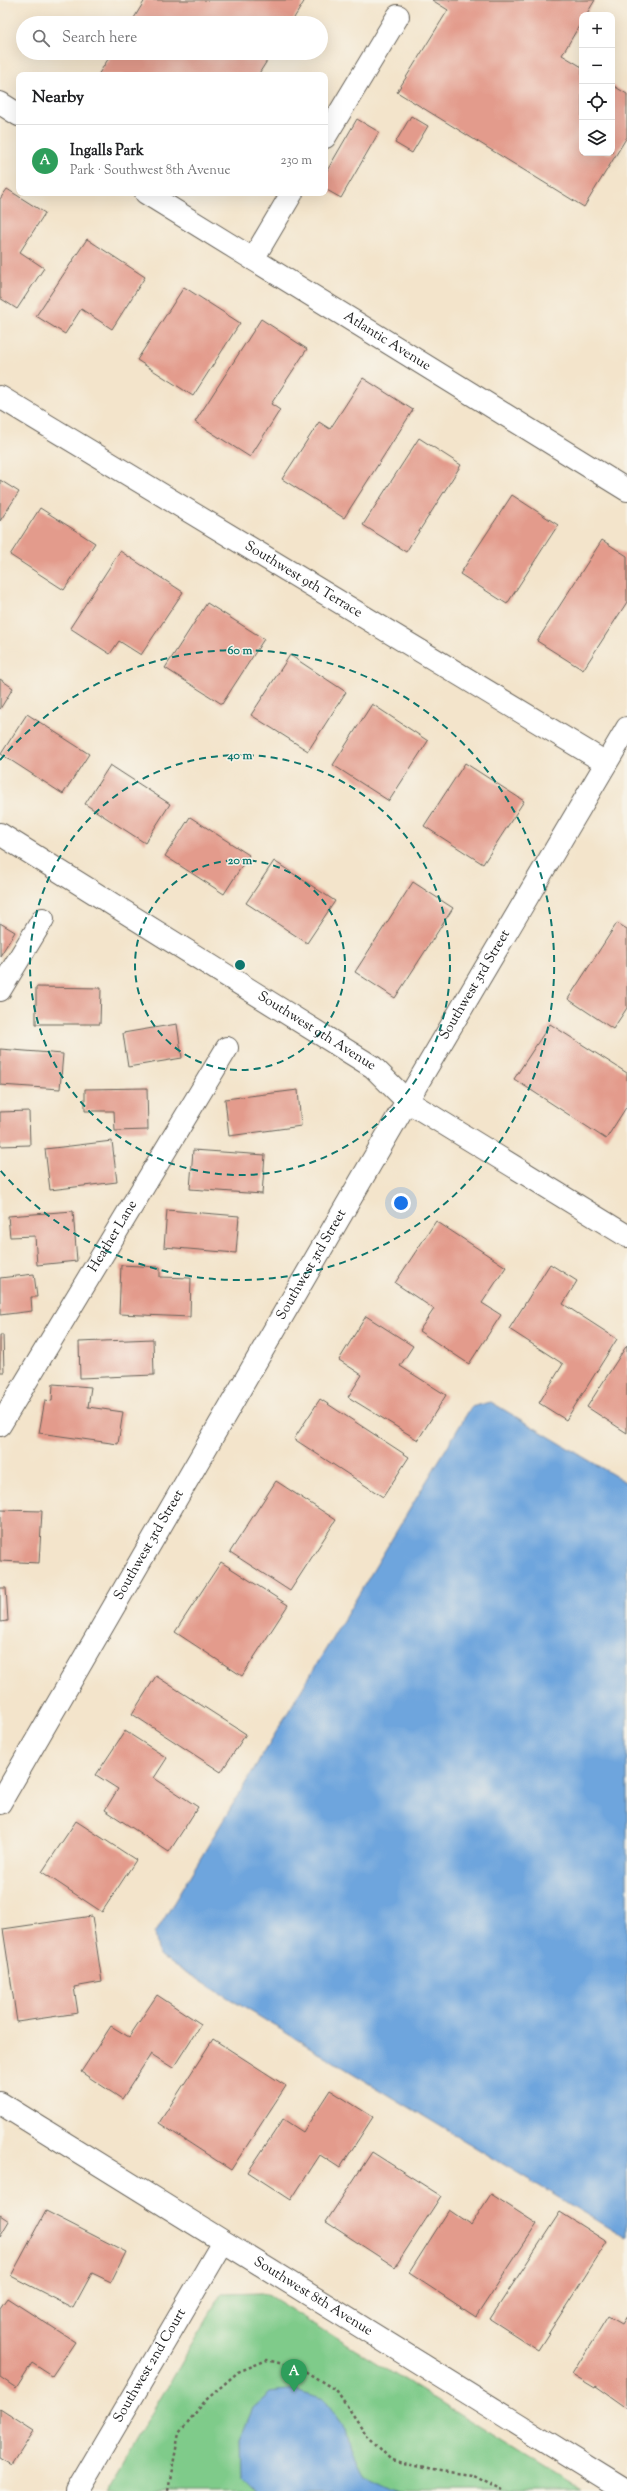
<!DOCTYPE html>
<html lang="en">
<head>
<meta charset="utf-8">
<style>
  :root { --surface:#fff; --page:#f2f2f2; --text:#202124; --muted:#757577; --line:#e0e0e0; --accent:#d93025 }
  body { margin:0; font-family:"Sorts Mill Goudy",serif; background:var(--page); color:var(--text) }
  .controls { position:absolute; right:12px; top:12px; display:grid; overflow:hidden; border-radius:8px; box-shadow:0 4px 16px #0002 }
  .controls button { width:36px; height:36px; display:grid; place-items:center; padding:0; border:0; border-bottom:1px solid var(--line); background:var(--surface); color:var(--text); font:20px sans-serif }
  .you { position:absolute; left:401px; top:1203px; width:14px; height:14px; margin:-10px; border:3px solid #fff; border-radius:50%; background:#1a73e8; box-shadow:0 0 0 6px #1a73e833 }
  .badge { display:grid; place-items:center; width:26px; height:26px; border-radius:50%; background:var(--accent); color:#fff; font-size:13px; font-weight:700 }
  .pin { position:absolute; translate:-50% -33px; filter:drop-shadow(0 1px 2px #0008) }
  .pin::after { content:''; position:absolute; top:21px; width:14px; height:12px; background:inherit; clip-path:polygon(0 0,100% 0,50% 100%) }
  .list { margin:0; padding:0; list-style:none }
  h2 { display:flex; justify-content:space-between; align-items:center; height:52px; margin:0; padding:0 16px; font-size:17px }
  h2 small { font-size:13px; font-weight:400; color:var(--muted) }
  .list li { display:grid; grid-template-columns:26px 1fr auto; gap:12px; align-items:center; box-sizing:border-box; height:72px; padding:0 16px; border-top:1px solid var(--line) }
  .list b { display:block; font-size:15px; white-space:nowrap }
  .list p { margin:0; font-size:13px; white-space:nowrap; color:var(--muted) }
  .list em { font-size:13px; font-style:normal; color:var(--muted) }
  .icon { flex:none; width:22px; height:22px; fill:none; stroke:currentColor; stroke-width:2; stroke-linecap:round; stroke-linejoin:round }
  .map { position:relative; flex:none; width:627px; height:2491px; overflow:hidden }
  .search { position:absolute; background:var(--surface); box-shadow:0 4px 16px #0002; left:16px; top:16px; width:312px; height:44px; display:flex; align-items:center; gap:10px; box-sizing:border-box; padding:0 14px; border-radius:22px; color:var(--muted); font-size:15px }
  .panel { position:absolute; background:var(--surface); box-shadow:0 4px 16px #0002; left:16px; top:72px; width:312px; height:124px; border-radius:8px }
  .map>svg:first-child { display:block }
  .green { fill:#7fcb8a; stroke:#4e7453 }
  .water { fill:#6ea5dd; stroke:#45607c }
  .building { fill:#e39b8c }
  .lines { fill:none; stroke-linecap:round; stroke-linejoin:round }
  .minor-casing { stroke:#676259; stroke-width:24 }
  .path { stroke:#676259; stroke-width:2.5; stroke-dasharray:3 3; stroke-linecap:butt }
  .minor { stroke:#fff; stroke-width:22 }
  .ring { fill:none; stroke:#0f766e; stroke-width:2; stroke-dasharray:7 5 }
  .labels { text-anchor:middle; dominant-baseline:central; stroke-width:3; stroke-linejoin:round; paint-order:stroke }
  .street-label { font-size:14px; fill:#1c1c1c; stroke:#f7f3e8 }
  .centre { fill:#0f766e; stroke:#f7f3e8; stroke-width:2 }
  .ring-label { font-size:12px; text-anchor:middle; font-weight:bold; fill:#0f766e; stroke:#f7f3e8; stroke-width:3; stroke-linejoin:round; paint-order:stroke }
</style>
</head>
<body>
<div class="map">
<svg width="627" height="2491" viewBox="0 0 627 2491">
  <rect width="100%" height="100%" fill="#f7f3e8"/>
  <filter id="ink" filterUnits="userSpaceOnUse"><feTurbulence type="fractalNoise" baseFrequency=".025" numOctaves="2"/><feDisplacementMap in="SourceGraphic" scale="8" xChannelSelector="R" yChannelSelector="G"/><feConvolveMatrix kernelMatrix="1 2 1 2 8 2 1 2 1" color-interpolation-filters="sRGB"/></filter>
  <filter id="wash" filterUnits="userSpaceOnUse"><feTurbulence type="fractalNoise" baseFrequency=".012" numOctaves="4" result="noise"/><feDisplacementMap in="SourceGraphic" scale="16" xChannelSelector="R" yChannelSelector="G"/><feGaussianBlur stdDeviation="0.9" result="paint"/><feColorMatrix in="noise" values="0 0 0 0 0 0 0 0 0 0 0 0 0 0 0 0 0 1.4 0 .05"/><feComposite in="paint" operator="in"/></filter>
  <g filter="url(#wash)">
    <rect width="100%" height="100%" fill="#f3e4cb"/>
    <path class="green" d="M 263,2292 L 581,2491 L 106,2491 L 222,2293 Z"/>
    <path class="water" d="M 491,1402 L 627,1483 L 627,2239 L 159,1956 L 155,1934 L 471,1407 Z
      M 297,2390 L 324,2399 L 344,2426 L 350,2450 L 362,2473 L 399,2491 L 256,2491 L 241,2476 L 240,2439 L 253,2408 L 270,2393 Z"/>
    <g id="blocks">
      <path class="building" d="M 145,0 L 305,0 L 291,23 L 131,23 Z
        M 432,0 L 595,0 L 586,15 L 582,15 L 582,21 L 562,55 L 582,67 L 582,153 L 612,153 L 612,85 L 627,94 L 627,137 L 584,207 L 397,92 L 448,10 Z
        M 112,53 L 272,53 L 258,75 L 98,75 Z
        M 411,116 L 428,126 L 412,153 L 395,143 Z
        M 357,119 L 379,132 L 341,198 L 325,189 L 325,174 Z
        M 7,189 L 45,213 L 20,252 L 44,268 L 17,309 L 0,298 L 0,199 Z
        M 87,239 L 145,277 L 112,329 L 81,309 L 65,334 L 36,316 Z
        M 184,287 L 240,323 L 193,396 L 137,360 Z
        M 261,319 L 307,349 L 271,404 L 280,410 L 250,457 L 195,422 Z
        M 363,378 L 413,410 L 344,518 L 282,479 L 319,422 L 330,429 Z
        M 419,438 L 461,465 L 406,552 L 363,525 Z
        M 0,480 L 19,492 L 0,521 Z
        M 512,495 L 558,525 L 507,604 L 460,574 Z
        M 40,508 L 95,543 L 64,590 L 10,555 Z
        M 602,540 L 627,556 L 627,602 L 583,670 L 537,641 Z
        M 120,551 L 183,592 L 141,655 L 119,641 L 110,654 L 70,628 Z
        M 207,603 L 264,639 L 222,704 L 165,668 Z
        M 290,655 L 346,692 L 308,751 L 251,715 Z
        M 0,679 L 13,688 L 0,709 Z
        M 372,704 L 428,741 L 389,801 L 333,765 Z
        M 27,714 L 89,754 L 63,794 L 1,754 Z
        M 465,763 L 524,801 L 483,864 L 424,826 Z
        M 110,765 L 170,804 L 145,843 L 85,804 Z
        M 190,817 L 249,855 L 224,894 L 165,856 Z
        M 274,861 L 335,901 L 307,943 L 246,903 Z
        M 413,882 L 453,908 L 395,998 L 355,972 Z
        M 0,923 L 15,932 L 0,956 Z
        M 617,923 L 627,929 L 627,1008 L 613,1029 L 568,999 Z
        M 36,987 L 101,988 L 100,1024 L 36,1024 Z
        M 177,1024 L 182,1058 L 128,1067 L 123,1033 Z
        M 550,1024 L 627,1073 L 627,1106 L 606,1139 L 514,1079 Z
        M 0,1049 L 63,1054 L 60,1089 L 0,1085 Z
        M 147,1088 L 148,1130 L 115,1131 L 114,1111 L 85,1111 L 85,1089 Z
        M 298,1090 L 301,1126 L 229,1136 L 225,1099 Z
        M 29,1111 L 30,1145 L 0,1146 L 0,1112 Z
        M 112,1141 L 117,1182 L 50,1190 L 45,1149 Z
        M 193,1150 L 265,1155 L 262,1194 L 190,1189 Z
        M 167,1210 L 239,1216 L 236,1253 L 164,1247 Z
        M 73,1211 L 77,1261 L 37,1265 L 35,1236 L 10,1237 L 8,1216 Z
        M 436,1221 L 506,1267 L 482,1303 L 501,1315 L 469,1364 L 419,1331 L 434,1309 L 395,1283 Z
        M 550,1264 L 577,1281 L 563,1304 L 617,1339 L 566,1420 L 539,1403 L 563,1364 L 509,1329 Z
        M 121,1265 L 160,1267 L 160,1277 L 191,1278 L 190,1317 L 119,1314 Z
        M 34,1274 L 37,1297 L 31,1297 L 32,1311 L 0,1315 L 0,1278 Z
        M 366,1316 L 413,1346 L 400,1366 L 446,1395 L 418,1440 L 348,1397 L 362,1375 L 339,1360 Z
        M 0,1335 L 3,1335 L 4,1372 L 0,1372 Z
        M 153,1339 L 154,1375 L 80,1378 L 79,1342 Z
        M 627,1345 L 627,1433 L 587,1407 Z
        M 53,1384 L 91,1387 L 88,1407 L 123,1412 L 118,1444 L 39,1433 L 45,1400 L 52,1401 Z
        M 320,1399 L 409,1457 L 383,1497 L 294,1439 Z
        M 276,1481 L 336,1520 L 290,1591 L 230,1552 Z
        M 0,1510 L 42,1511 L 39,1563 L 0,1561 Z
        M 221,1562 L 288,1605 L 242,1676 L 175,1632 Z
        M 0,1588 L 6,1588 L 8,1621 L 0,1622 Z
        M 156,1676 L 246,1734 L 221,1772 L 132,1714 Z
        M 125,1731 L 167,1758 L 154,1778 L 198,1807 L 169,1852 L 105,1810 L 118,1789 L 96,1775 Z
        M 76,1821 L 136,1860 L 102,1912 L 42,1872 Z
        M 92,1916 L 102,1982 L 74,1987 L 78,2013 L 17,2022 L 3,1929 Z
        M 157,1995 L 201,2024 L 173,2068 L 151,2054 L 122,2099 L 81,2072 L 111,2026 L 129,2037 Z
        M 213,2039 L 286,2086 L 231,2170 L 159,2123 Z
        M 330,2090 L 373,2117 L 340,2168 L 320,2155 L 291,2200 L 248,2172 L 283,2119 L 303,2132 Z
        M 372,2152 L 441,2196 L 395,2267 L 326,2222 Z
        M 491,2194 L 537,2224 L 476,2317 L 409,2273 L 449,2210 L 471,2225 Z
        M 46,2211 L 126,2252 L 111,2282 L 92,2273 L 73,2308 L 11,2276 Z
        M 560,2212 L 607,2242 L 538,2350 L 490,2319 Z
        M 0,2215 L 9,2221 L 0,2236 Z
        M 7,2298 L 75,2342 L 52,2376 L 32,2363 L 16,2388 L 0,2377 L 0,2308 Z
        M 608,2316 L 622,2324 L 627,2316 L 627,2408 L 596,2386 L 595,2388 L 572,2374 Z
        M 0,2409 L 34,2431 L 12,2465 L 0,2458 Z"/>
    </g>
  </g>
  <g filter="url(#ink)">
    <use href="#blocks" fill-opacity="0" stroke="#676259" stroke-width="1"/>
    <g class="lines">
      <defs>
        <g id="minor">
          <path d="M 0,103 L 19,115"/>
          <path d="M 325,137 L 398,16"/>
          <path id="s1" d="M 146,193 L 627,490"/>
          <path d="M 253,259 L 292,193"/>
          <path id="s2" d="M 0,397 L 606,763"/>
          <path id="s3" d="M 0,834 L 373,1067 L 407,1101 L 627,1236"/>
          <path d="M 0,990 L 43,919"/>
          <path id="s4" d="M 0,1425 L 227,1048"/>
          <path id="s5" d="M 0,1803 L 407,1101 L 627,728"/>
          <path id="s6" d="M 0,2103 L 626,2491"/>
          <path id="s7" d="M 77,2491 L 223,2242"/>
        </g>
      </defs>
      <use href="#minor" class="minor-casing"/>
      <path class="path" d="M 168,2491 L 179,2433 L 206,2400 L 238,2372 L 267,2360 L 300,2368 L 337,2391 L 366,2434 L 391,2460 L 432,2470 L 472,2475 L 503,2491"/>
      <use href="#minor" class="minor"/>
    </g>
  </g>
  <g class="ring">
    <circle cx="240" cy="965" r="105"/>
    <circle cx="240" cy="965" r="210"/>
    <path d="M0 760A315 315 0 1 1 0 1170"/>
  </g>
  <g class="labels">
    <g class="street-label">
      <text stroke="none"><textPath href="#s1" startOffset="283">Atlantic Avenue</textPath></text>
      <text stroke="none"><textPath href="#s2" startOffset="354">Southwest 9th Terrace</textPath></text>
      <text stroke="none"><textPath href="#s5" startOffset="946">Southwest 3rd Street</textPath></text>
      <text stroke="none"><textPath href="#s3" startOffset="373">Southwest 9th Avenue</textPath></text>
      <text stroke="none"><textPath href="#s4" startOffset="220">Heather Lane</textPath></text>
      <text stroke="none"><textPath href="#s5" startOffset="622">Southwest 3rd Street</textPath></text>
      <text stroke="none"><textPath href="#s5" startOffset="298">Southwest 3rd Street</textPath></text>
      <text stroke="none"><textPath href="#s6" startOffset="368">Southwest 8th Avenue</textPath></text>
      <text stroke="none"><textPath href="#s7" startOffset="145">Southwest 2nd Court</textPath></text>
    </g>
  </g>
  <circle cx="240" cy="965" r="6" class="centre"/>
  <g class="ring-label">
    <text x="240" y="654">60 m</text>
    <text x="240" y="759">40 m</text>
    <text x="240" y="864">20 m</text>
  </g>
</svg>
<div class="controls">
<button>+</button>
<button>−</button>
<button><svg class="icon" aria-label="locate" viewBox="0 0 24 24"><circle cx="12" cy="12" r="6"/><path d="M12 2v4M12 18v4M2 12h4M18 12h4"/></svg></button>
<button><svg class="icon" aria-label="layers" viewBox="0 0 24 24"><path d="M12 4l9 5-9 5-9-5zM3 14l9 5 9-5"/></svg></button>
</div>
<div class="you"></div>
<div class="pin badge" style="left:294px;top:2392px;background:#2e9e5b">A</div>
<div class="search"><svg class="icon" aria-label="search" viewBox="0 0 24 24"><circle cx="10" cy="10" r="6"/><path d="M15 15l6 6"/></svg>Search here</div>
<section class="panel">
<h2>Nearby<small></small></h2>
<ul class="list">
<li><span class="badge" style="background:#2e9e5b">A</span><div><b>Ingalls Park</b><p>Park · Southwest 8th Avenue</p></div><em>230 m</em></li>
</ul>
</section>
</div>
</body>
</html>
